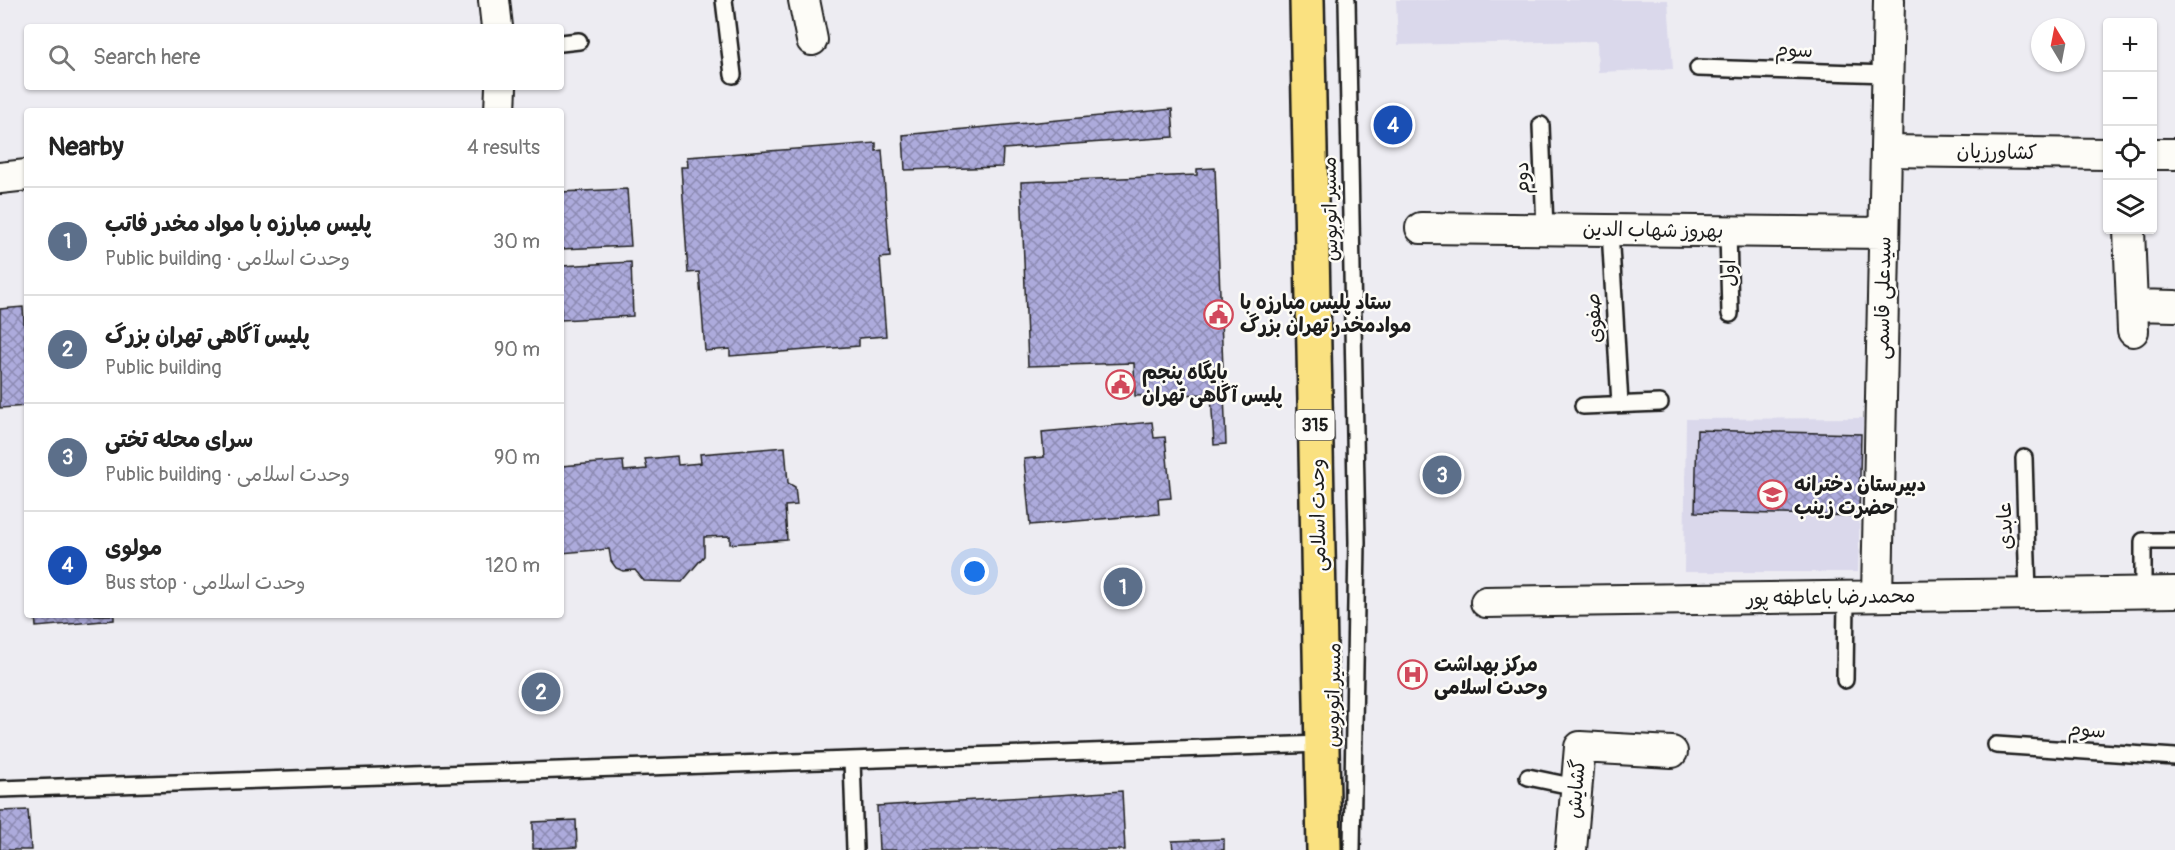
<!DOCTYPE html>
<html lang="en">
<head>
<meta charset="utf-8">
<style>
  :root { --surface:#fff; --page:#f2f2f2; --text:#222; --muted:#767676; --line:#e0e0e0; --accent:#d1495b }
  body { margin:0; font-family:Pangolin,"Playpen Sans Arabic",sans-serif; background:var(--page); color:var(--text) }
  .controls { position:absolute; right:18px; top:18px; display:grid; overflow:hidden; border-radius:6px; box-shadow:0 2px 4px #0004 }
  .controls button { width:54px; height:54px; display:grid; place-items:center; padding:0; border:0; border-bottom:2px solid var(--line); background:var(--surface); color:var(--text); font:30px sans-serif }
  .compass { position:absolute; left:2031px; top:18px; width:54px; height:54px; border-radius:50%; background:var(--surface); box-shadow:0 2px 4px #0004; rotate:350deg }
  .you { position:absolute; left:975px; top:572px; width:21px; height:21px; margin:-15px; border:4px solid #fff; border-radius:50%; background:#1a73e8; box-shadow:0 0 0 9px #1a73e833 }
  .badge { display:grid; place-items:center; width:39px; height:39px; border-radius:50%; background:var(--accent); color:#fff; font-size:20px; font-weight:700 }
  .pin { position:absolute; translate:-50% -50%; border:3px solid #fff; box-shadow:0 2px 6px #0006 }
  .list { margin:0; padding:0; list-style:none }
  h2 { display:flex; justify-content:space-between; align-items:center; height:78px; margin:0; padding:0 24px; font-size:26px }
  h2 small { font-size:20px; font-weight:400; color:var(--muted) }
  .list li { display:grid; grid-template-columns:39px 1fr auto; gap:18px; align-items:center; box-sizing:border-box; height:108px; padding:0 24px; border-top:2px solid var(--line) }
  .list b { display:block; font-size:22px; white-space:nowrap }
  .list p { margin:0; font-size:20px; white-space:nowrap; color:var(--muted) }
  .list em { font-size:20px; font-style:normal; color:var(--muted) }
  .icon { flex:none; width:33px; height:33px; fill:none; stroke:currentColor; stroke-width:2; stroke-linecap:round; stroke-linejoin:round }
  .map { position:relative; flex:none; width:2175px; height:850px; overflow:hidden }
  .search { position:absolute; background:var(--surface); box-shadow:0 2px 4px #0004; left:24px; top:24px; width:540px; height:66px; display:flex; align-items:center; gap:15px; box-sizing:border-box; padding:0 21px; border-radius:6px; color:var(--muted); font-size:22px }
  .panel { position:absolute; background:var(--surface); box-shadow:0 2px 4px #0004; left:24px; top:108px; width:540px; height:510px; border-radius:6px }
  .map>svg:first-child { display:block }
  .built { fill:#dad8eb }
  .building { fill:url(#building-cross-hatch); stroke:#1c1c1c; stroke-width:1.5 }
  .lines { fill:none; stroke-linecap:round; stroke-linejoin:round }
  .service-casing { stroke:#1c1c1c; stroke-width:20 }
  .minor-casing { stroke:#1c1c1c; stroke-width:34 }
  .primary-casing { stroke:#1c1c1c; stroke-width:38 }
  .service { stroke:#fdfcf7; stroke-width:15 }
  .minor { stroke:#fdfcf7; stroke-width:30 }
  .primary { stroke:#fae180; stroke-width:33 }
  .labels { text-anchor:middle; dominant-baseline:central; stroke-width:5; stroke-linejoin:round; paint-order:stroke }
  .shield { fill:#fdfcf7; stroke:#605f5e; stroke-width:1.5 }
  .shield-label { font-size:18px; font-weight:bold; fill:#1c1c1c }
  .street-label { font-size:20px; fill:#1c1c1c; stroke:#fdfcf7 }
  .poi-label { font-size:20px; font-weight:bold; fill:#1c1c1c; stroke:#fdfcf7; text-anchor:start }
</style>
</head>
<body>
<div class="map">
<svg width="2175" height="850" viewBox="0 0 2175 850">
  <defs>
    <pattern id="building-cross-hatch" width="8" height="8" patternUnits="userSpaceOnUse" patternTransform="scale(1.5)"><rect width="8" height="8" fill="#adabdc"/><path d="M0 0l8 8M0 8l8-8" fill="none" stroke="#8c8ab2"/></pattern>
  </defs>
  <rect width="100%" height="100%" fill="#edecf2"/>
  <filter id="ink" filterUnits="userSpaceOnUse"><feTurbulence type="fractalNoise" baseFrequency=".0167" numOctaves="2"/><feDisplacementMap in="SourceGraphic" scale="12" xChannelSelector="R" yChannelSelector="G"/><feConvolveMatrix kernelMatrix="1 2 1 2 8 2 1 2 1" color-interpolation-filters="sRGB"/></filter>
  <g filter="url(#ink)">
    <path class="built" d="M 1396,0 L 1668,0 L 1673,69 L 1598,72 L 1597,41 L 1398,45 Z
      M 1863,418 L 1858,572 L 1684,572 L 1686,419 Z"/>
    <path class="building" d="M 1172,109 L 1174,137 L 1003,149 L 1002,167 L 905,170 L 903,135 Z
      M 876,143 L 876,151 L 882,150 L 890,257 L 880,258 L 886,336 L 859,338 L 859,346 L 730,356 L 730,349 L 705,351 L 699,272 L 688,273 L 681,167 L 688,167 L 687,157 Z
      M 1215,168 L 1226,444 L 1214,445 L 1211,394 L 1135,396 L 1134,363 L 1028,366 L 1021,182 L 1197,175 L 1197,169 Z
      M 627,189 L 631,246 L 561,249 L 561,192 Z
      M 631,262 L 633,316 L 561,320 L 561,266 Z
      M 23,307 L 27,362 L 27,406 L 0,408 L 0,309 Z
      M 1152,422 L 1154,438 L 1165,437 L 1171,498 L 1158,499 L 1159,514 L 1030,525 L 1024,459 L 1044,457 L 1042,432 Z
      M 1697,430 L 1861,434 L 1859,516 L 1695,512 Z
      M 785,447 L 788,483 L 795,487 L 797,505 L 785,506 L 787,540 L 730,544 L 730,536 L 704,537 L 704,556 L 682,582 L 644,581 L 635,570 L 623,571 L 616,568 L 611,561 L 609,549 L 561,553 L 561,466 L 623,461 L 624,471 L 647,469 L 645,459 L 677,456 L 678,465 L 701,463 L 700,454 Z
      M 35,615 L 114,615 L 114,620 L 36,627 Z
      M 1122,791 L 1125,850 L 879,850 L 877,806 Z
      M 28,810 L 31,850 L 0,850 L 0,811 Z
      M 576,820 L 577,847 L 533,849 L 533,822 Z
      M 1224,839 L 1224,850 L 1173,850 L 1172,841 Z"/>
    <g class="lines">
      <defs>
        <path id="service" d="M 724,0 L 733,75
          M 1347,0 L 1357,542 L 1352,850
          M 561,43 L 579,41
          M 1698,68 L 1888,74
          M 1541,125 L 1545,229
          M 1610,230 L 1620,404
          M 1728,231 L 1730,314
          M 1583,406 L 1660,403
          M 2024,458 L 2028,594
          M 2143,592 L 2143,541 L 2175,541
          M 1845,680 L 1846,597
          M 1996,745 L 2175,757
          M 852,760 L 855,850
          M 1528,777 L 1576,787
          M 0,789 L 1322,744"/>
        <path id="minor" d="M 494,0 L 497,27
          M 804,0 L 812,40
          M 500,111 L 501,87
          M 1886,151 L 2108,154
          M 2152,154 L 2175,154
          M 0,178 L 27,175
          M 1421,228 L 1884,233
          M 2129,230 L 2133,331
          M 2132,305 L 2175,306
          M 1877,596 L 1889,0
          M 1486,602 L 2175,592
          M 1571,850 L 1580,747 L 1672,752"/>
        <path id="primary" d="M 1307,0 L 1324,850"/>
      </defs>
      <use href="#service" class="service-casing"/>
      <use href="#minor" class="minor-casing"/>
      <use href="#primary" class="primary-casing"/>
      <use href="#service" class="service"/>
      <use href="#minor" class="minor"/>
      <use href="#primary" class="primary"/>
    </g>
  </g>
  <defs>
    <symbol id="civic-ring" viewBox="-11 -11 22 22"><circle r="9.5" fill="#fdfcf7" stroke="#d1495b" stroke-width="1.5"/><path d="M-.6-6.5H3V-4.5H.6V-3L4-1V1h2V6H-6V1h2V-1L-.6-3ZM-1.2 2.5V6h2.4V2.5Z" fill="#d1495b"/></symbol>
    <symbol id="school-ring" viewBox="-11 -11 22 22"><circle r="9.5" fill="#fdfcf7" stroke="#d1495b" stroke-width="1.5"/><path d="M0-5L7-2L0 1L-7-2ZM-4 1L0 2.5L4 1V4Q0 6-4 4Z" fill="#d1495b"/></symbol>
    <symbol id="hospital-ring" viewBox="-11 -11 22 22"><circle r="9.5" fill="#fdfcf7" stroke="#d1495b" stroke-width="1.5"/><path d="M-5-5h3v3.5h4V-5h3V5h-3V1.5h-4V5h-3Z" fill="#d1495b"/></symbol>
  </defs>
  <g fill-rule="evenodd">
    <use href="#civic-ring" x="1202" y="298" width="33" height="33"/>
    <use href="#civic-ring" x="1104" y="368" width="33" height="33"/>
    <use href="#school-ring" x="1756" y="478" width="33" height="33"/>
    <use href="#hospital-ring" x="1396" y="658" width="33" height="33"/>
  </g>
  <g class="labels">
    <rect class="shield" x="1295.5" y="410" width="39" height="30" rx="4.5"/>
    <g class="shield-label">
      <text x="1315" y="425">315</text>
    </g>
    <g class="street-label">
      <text transform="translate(1794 50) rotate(2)">سوم</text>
      <text transform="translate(1997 152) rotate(1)">کشاورزیان</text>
      <text transform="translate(1522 178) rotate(-92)">دوم</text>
      <text transform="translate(1330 209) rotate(-91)">مسیر اتوبوس</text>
      <text transform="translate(1653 230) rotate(1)">بهروز شهاب الدین</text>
      <text transform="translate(1729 273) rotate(-91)">اول</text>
      <text transform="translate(1883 298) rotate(-89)">سیدعلی قاسمی</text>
      <text transform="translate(1594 318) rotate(-93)">صفوی</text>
      <text transform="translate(1318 515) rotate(-91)">وحدت اسلامی</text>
      <text transform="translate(2005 526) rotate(-92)">عابدی</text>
      <text transform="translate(1831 597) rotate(-1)">محمدرضا باعاطفه پور</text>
      <text transform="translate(1333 695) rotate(-89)">مسیر اتوبوس</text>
      <text transform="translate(2087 730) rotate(4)">سوم</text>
      <text transform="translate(1576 789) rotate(-85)">گشایش</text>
    </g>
    <g class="poi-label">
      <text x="1240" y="302">ستاد پلیس مبارزه با<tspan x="1240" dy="23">موادمخدر تهران بزرگ</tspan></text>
      <text x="1142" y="372">پایگاه پنجم<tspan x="1142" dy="23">پلیس آگاهی تهران</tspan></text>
      <text x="1794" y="484">دبیرستان دخترانه<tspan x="1794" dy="23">حضرت زینب</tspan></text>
      <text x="1434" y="664">مرکز بهداشت<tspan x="1434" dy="23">وحدت اسلامی</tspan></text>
    </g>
  </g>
</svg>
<div class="controls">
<button>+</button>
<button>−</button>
<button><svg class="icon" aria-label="locate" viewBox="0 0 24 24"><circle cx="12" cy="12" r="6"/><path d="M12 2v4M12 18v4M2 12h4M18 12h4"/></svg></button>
<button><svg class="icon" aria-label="layers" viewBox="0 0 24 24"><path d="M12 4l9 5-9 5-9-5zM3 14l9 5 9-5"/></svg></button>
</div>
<svg class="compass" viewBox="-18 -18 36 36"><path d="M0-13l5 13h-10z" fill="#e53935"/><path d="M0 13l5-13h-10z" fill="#767676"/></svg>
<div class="you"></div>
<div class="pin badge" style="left:1123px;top:587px;background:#5c6f8a">1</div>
<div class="pin badge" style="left:541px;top:692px;background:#5c6f8a">2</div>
<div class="pin badge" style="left:1442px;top:475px;background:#5c6f8a">3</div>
<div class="pin badge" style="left:1393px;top:125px;background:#1a4fb4">4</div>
<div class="search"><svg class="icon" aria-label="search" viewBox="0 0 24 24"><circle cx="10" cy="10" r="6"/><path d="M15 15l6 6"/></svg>Search here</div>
<section class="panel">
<h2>Nearby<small>4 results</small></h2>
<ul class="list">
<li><span class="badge" style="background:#5c6f8a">1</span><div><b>پلیس مبارزه با مواد مخدر فاتب</b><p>Public building · وحدت اسلامی</p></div><em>30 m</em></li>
<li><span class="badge" style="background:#5c6f8a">2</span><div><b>پلیس آگاهی تهران بزرگ</b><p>Public building</p></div><em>90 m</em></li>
<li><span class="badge" style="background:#5c6f8a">3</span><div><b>سرای محله تختی</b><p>Public building · وحدت اسلامی</p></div><em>90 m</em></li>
<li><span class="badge" style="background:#1a4fb4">4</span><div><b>مولوی</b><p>Bus stop · وحدت اسلامی</p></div><em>120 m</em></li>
</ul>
</section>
</div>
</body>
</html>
